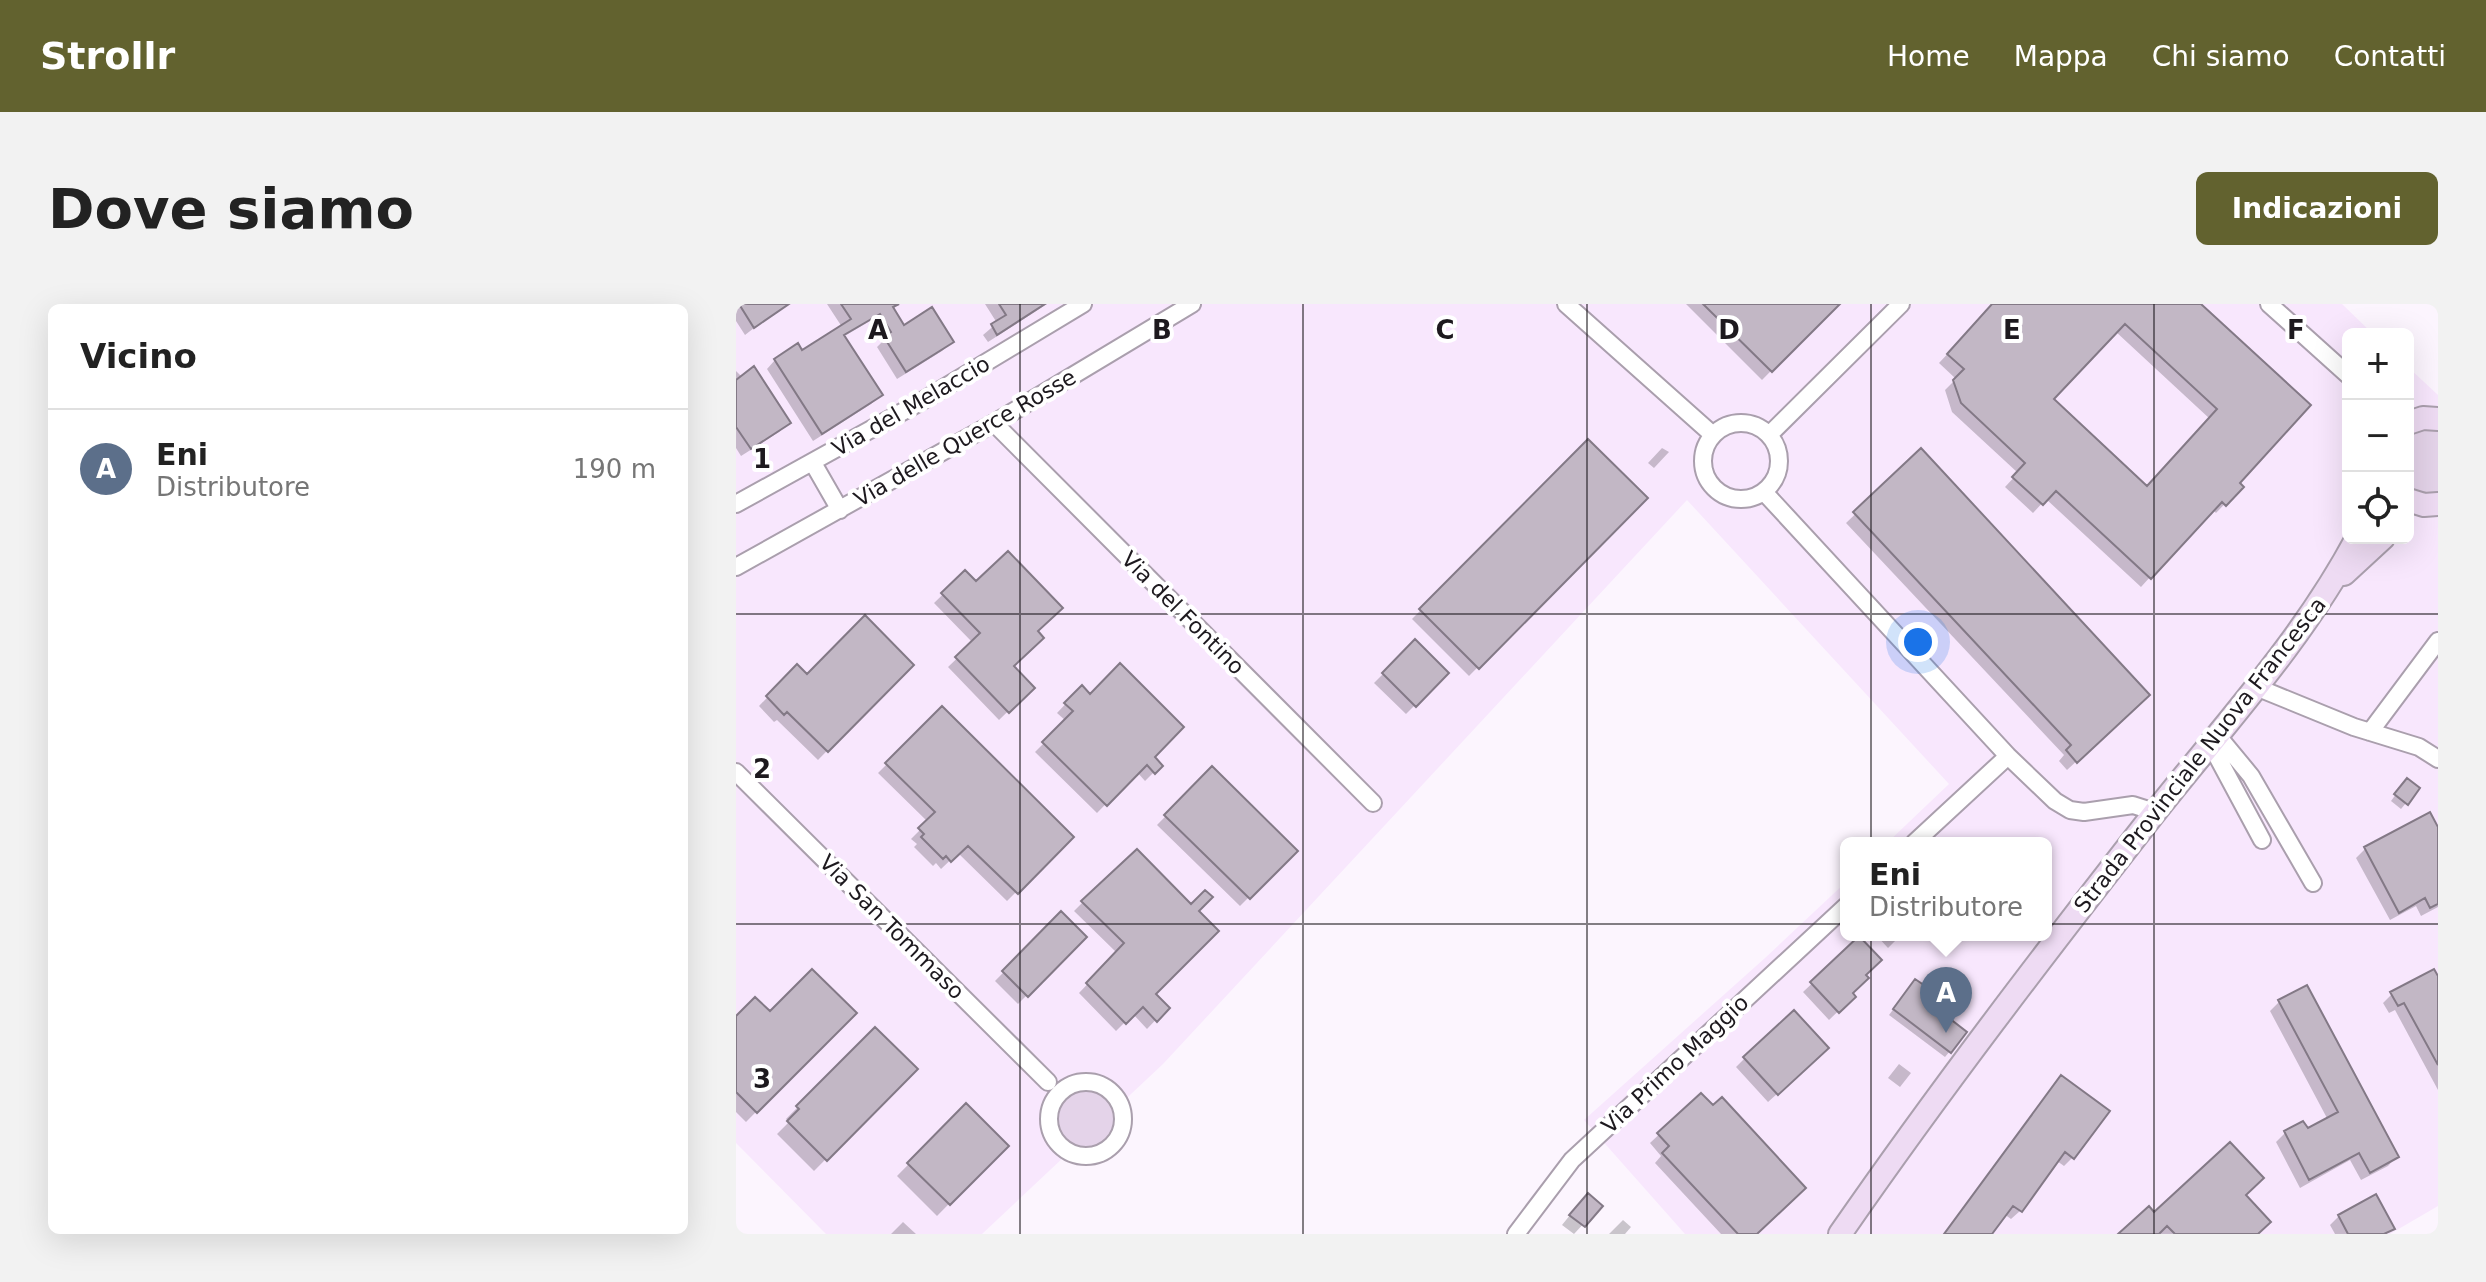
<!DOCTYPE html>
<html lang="it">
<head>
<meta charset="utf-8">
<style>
  :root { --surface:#fff; --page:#f2f2f2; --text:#222; --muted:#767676; --line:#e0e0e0; --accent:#62622f }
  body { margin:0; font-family:"DejaVu Sans",sans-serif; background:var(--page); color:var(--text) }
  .controls { position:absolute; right:24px; top:24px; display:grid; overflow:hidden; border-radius:12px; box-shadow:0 8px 32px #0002 }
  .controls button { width:72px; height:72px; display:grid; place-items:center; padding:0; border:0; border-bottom:2px solid var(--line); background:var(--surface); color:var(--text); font:40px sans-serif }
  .you { position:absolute; left:1182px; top:338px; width:28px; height:28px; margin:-20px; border:6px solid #fff; border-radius:50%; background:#1a73e8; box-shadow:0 0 0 12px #1a73e833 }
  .badge { display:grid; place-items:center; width:52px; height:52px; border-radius:50%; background:var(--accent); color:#fff; font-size:26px; font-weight:700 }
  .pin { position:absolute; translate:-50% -66px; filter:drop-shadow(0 2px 4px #0008) }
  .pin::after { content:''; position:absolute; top:42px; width:28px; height:24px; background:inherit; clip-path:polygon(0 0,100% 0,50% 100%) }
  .popup { position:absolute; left:1104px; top:533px; width:212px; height:104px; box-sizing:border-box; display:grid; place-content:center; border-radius:12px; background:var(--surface); filter:drop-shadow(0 2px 6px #0005); font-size:26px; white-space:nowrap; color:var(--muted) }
  .popup b { font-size:30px; color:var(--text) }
  .popup::after { content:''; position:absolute; left:50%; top:100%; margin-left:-16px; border:16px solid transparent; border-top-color:var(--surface) }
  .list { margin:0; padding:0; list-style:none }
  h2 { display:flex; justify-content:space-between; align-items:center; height:104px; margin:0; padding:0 32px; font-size:34px }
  h2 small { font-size:26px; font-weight:400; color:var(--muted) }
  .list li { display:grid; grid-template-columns:52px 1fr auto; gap:24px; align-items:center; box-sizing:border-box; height:120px; padding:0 32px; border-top:2px solid var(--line) }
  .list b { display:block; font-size:30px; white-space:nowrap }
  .list p { margin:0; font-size:26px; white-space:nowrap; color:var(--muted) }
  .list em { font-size:26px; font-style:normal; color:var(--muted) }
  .icon { flex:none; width:44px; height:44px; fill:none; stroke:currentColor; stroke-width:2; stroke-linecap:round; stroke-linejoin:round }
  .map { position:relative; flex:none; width:1702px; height:930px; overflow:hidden; border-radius:12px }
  header { display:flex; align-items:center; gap:48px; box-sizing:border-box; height:112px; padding:0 40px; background:var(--accent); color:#fff }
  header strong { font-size:38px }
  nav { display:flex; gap:44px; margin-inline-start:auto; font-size:28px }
  .intro { display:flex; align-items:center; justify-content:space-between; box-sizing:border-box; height:192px; padding:0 48px }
  h1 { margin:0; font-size:56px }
  .button { padding:20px 36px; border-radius:12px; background:var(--accent); color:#fff; font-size:28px; font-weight:700 }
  main { display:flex; gap:48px; padding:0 48px }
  aside { flex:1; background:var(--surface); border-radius:12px; box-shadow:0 8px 32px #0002 }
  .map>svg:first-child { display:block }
  .built { fill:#f8e7fd }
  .green { fill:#e4d3e9 }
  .shadow { fill:#0003; fill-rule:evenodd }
  .building { fill:#c2b7c5; stroke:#837986; stroke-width:2; fill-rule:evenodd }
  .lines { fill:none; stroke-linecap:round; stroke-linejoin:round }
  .street-casing { stroke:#aa9fad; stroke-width:20 }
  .secondary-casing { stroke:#aa9fad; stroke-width:26 }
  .street { stroke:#fff; stroke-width:16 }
  .secondary { stroke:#eedbf3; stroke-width:22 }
  .grid { fill:none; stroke:#1d191e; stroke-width:2; stroke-opacity:0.55 }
  .labels { text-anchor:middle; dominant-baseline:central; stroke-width:8; stroke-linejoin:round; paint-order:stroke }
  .street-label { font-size:22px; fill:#1d191e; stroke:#fff }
  .grid-label { font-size:26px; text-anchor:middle; font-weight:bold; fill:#1d191e; stroke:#fff; stroke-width:8; stroke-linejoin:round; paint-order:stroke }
</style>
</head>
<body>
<header>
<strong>Strollr</strong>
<nav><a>Home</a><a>Mappa</a><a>Chi siamo</a><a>Contatti</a></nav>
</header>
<div class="intro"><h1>Dove siamo</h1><a class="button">Indicazioni</a></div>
<main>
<aside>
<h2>Vicino<small></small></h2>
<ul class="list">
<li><span class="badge" style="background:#5c6f8a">A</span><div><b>Eni</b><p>Distributore</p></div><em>190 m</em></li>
</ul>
</aside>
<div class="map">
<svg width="1702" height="930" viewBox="0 0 1702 930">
  <rect width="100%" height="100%" fill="#fcf5fe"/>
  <path class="built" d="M 0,0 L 1606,0 L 1637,30 L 1612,30 L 1612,234 L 1672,234 L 1672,63 L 1702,91 L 1702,902 L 1654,930 L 949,930 L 848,816 L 1029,654 L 1110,578 L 1110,631 L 1310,631 L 1310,539 L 1151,539 L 1213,480 L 951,196 L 427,760 L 246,930 L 90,930 L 0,839 Z"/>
  <path class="green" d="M 1688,125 L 1702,126 L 1702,190 L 1690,191 L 1672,184 L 1672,132 Z
    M320 816a30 30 0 1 1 60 0a30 30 0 1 1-60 0Z"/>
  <path class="shadow" d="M 0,0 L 41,0 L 44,4 L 9,31 L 0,17 Z
    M 91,0 L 159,0 L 155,3 L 167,24 L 215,38 L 206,47 L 161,75 L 141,43 L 147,37 L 134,17 L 107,33 L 144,91 L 135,100 L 77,137 L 31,65 L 39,56 L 65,49 L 106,23 Z
    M 249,0 L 311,0 L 252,38 L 247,31 L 261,19 Z
    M 950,0 L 1101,0 L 1026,76 Z
    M 1258,0 L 1462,0 L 1501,179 L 1505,183 L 1480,209 L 1476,205 L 1405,283 L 1310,195 L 1297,209 L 1269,183 L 1282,169 L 1216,108 L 1209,86 L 1220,75 L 1203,59 ZM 1379,27 L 1474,115 L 1411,184 L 1315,95 Z
    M 0,67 L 52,119 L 43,128 L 5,152 L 0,144 Z
    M 852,138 L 909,194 L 733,372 L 676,315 Z
    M 926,144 L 933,148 L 918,164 L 912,159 Z
    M 1185,147 L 1412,391 L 1331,466 L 1323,457 L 1328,451 L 1110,219 Z
    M 229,269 L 300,328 L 276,362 L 296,384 L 263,416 L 212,363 L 237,339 L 198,299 Z
    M 679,338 L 711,369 L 670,410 L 638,379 Z
    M 175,361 L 82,456 L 41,416 L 38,418 L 23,402 L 61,363 L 71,373 Z
    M 337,392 L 424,462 L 409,477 L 401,468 L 361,509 L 299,448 L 330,417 L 321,409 Z
    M 206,405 L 335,533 L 271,597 L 222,549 L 205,565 L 200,559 L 197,562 L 178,543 L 181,540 L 175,535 L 192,518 L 142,469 Z
    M 476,465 L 559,547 L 504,602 L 421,521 Z
    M 1666,482 L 1670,499 L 1665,505 L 1655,497 Z
    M 1693,511 L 1702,527 L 1702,603 L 1685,612 L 1680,602 L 1654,616 L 1620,554 L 1629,545 Z
    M 1235,533 L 1242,539 L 1229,539 Z
    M 347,598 L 460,607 L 417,690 L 431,704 L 411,725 L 397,710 L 380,727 L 343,689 L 381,649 L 338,607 Z
    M 325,610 L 349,633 L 282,700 L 259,677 Z
    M 1140,631 L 1165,631 L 1152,644 Z
    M 1123,635 L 1127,671 L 1114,690 L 1117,693 L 1093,716 L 1067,688 Z
    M 1702,676 L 1702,786 L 1659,706 L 1653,709 L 1647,699 L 1656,690 Z
    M 1174,683 L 1188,697 L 1214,747 L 1209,753 L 1153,711 Z
    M 1543,698 L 1660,853 L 1652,862 L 1625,876 L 1614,856 L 1564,884 L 1540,838 L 1549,829 L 1567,819 L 1571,827 L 1592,816 L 1534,707 Z
    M 118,709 L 10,818 L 0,808 L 0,715 L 34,710 Z
    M 139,725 L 179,765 L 78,867 L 41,830 L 53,818 L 50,815 Z
    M 1082,753 L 1032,798 L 1000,763 L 1009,754 Z
    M 1163,760 L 1175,769 L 1164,783 L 1152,774 Z
    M 1317,782 L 1337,853 L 1328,862 L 1321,857 L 1284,907 L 1275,915 L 1268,910 L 1254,930 L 1208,930 Z
    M 965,791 L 1019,930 L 985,930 L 919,859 L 925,852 L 914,839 Z
    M 230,802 L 270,842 L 201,912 L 161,872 Z
    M 1507,891 L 1520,930 L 1385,930 L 1418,911 Z
    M 843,900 L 864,902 L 838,930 L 826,921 Z
    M 1603,912 L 1656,924 L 1650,930 L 1599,930 L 1594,921 Z
    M 887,916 L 895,923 L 889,930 L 873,930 Z
    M 167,918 L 180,930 L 155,930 Z"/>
  <path class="building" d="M 3,0 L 53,0 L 18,24 Z
    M 105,0 L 163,0 L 157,3 L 168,21 L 196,3 L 218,38 L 170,68 L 148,33 L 155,28 L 144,10 L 108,31 L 147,91 L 86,130 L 38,55 L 62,39 L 66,46 L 115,15 Z
    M 263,0 L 309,0 L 261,31 L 255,20 L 270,11 Z
    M 967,0 L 1104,0 L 1036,68 Z
    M 1256,0 L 1465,0 L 1575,101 L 1504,179 L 1508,183 L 1490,202 L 1486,198 L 1415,275 L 1320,187 L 1307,201 L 1276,173 L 1289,159 L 1225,99 L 1217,76 L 1228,65 L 1211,50 ZM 1389,20 L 1481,105 L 1411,182 L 1318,95 Z
    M 18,62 L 55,119 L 15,145 L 0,123 L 0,76 Z
    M 852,135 L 912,194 L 743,365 L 683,305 Z
    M 1185,144 L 1414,391 L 1341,459 L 1330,446 L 1335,441 L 1117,208 Z
    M 272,247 L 327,304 L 302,327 L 308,334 L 278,362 L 299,384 L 273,409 L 219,353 L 244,329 L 205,289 L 229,266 L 240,277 Z
    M 129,311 L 178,361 L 92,448 L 51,408 L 48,411 L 30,392 L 61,360 L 71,370 Z
    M 679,335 L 713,369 L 680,403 L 646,369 Z
    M 384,359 L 448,423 L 419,453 L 427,462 L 419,470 L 411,461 L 371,502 L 306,438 L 337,407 L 328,399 L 346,381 L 354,390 Z
    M 206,402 L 338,533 L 282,590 L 232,542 L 215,558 L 210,552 L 207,555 L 185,533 L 188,530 L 182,524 L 199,508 L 149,459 Z
    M 476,462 L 562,547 L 514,595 L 428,511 Z
    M 1671,474 L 1684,484 L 1672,501 L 1658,490 Z
    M 1694,508 L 1702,523 L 1702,600 L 1694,604 L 1689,594 L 1663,609 L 1628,543 Z
    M 401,545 L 455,600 L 469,586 L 477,593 L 463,607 L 483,627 L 420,690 L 434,704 L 421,718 L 407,703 L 390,720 L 350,679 L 388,639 L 345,597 Z
    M 325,607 L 351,633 L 292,693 L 266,667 Z
    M 1123,632 L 1146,656 L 1130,671 L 1133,674 L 1117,689 L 1120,693 L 1103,709 L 1074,678 Z
    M 76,665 L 121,709 L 21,809 L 0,788 L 0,712 L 19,693 L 34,707 Z
    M 1698,665 L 1702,672 L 1702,761 L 1668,699 L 1662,702 L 1654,688 Z
    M 1179,675 L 1198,688 L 1191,697 L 1231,728 L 1215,749 L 1157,705 Z
    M 1571,681 L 1663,853 L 1634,869 L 1623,849 L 1573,876 L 1548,827 L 1567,817 L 1572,824 L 1602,808 L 1542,696 Z
    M 1058,706 L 1093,744 L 1042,791 L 1007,753 Z
    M 139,723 L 182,765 L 91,857 L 51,817 L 63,805 L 60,802 Z
    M 1325,771 L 1374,807 L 1338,855 L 1329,848 L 1286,908 L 1277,902 L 1256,930 L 1208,930 Z
    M 965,789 L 977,801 L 986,793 L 1070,884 L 1021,930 L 1002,930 L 926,849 L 933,842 L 921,829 Z
    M 230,799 L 273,842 L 214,901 L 171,859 Z
    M 1494,838 L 1528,874 L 1510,891 L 1535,918 L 1522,930 L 1439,930 L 1431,922 L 1423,930 L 1382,930 L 1413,902 L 1418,908 Z
    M 852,889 L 867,902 L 849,923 L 833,911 Z
    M 1640,890 L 1659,925 L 1648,930 L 1612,930 L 1602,911 Z"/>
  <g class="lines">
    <defs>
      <path id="street" d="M 830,0 L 977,131
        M 1533,0 L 1612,71
        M967 157a38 38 0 1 1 76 0a38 38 0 1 1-76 0Z
        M 258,119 L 637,499
        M 1033,131 L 1165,0
        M 77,159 L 104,206
        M 1028,188 L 1272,452 L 1319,497 L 1334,506 L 1348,508 L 1397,501 L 1419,508
        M 0,200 L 186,97 L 347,0
        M 0,263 L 258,119 L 456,0
        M 1520,383 L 1618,423 L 1683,443 L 1702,455
        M 1634,428 L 1702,337
        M 1482,432 L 1515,472 L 1577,579
        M 1475,441 L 1526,536
        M 0,468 L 312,778
        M 1178,539 L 1272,452
        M313 815a37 37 0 1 1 74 0a37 37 0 1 1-74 0Z
        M 780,930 L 836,856 L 1110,602"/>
      <path id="secondary" d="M 1672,119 L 1687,114 L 1702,115
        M 1672,196 L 1688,201 L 1702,200
        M 1608,270 L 1647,234
        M 1104,930 C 1203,787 1309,649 1416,512 C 1487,422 1567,336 1621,234"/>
    </defs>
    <use href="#street" class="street-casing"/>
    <use href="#secondary" class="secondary-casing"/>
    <use href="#street" class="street"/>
    <use href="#secondary" class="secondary"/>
  </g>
  <path class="grid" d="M 284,0 L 284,930M 567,0 L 567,930M 851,0 L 851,930M 1135,0 L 1135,930M 1418,0 L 1418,930M 0,310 L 1702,310M 0,620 L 1702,620"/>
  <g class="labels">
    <g class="street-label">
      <text transform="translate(175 102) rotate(-30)">Via del Melaccio</text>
      <text transform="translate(229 134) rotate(-30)">Via delle Querce Rosse</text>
      <text transform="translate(447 309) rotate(45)">Via del Fontino</text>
      <text transform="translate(1464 451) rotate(-52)">Strada Provinciale Nuova Francesca</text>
      <text transform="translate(156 623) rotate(45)">Via San Tommaso</text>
      <text transform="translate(939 760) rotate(-43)">Via Primo Maggio</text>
    </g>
  </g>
  <g class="grid-label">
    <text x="142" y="35">A</text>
    <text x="426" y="35">B</text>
    <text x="709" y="35">C</text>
    <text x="993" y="35">D</text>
    <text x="1276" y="35">E</text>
    <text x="1560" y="35">F</text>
    <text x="26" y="164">1</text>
    <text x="26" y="474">2</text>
    <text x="26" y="784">3</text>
  </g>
</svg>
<div class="controls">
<button>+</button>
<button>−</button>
<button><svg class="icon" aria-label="locate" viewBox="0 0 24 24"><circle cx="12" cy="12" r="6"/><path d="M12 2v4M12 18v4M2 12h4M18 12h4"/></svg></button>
</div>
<div class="you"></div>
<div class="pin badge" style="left:1210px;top:729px;background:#5c6f8a">A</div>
<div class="popup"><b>Eni</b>Distributore</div>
</div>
</main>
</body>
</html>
